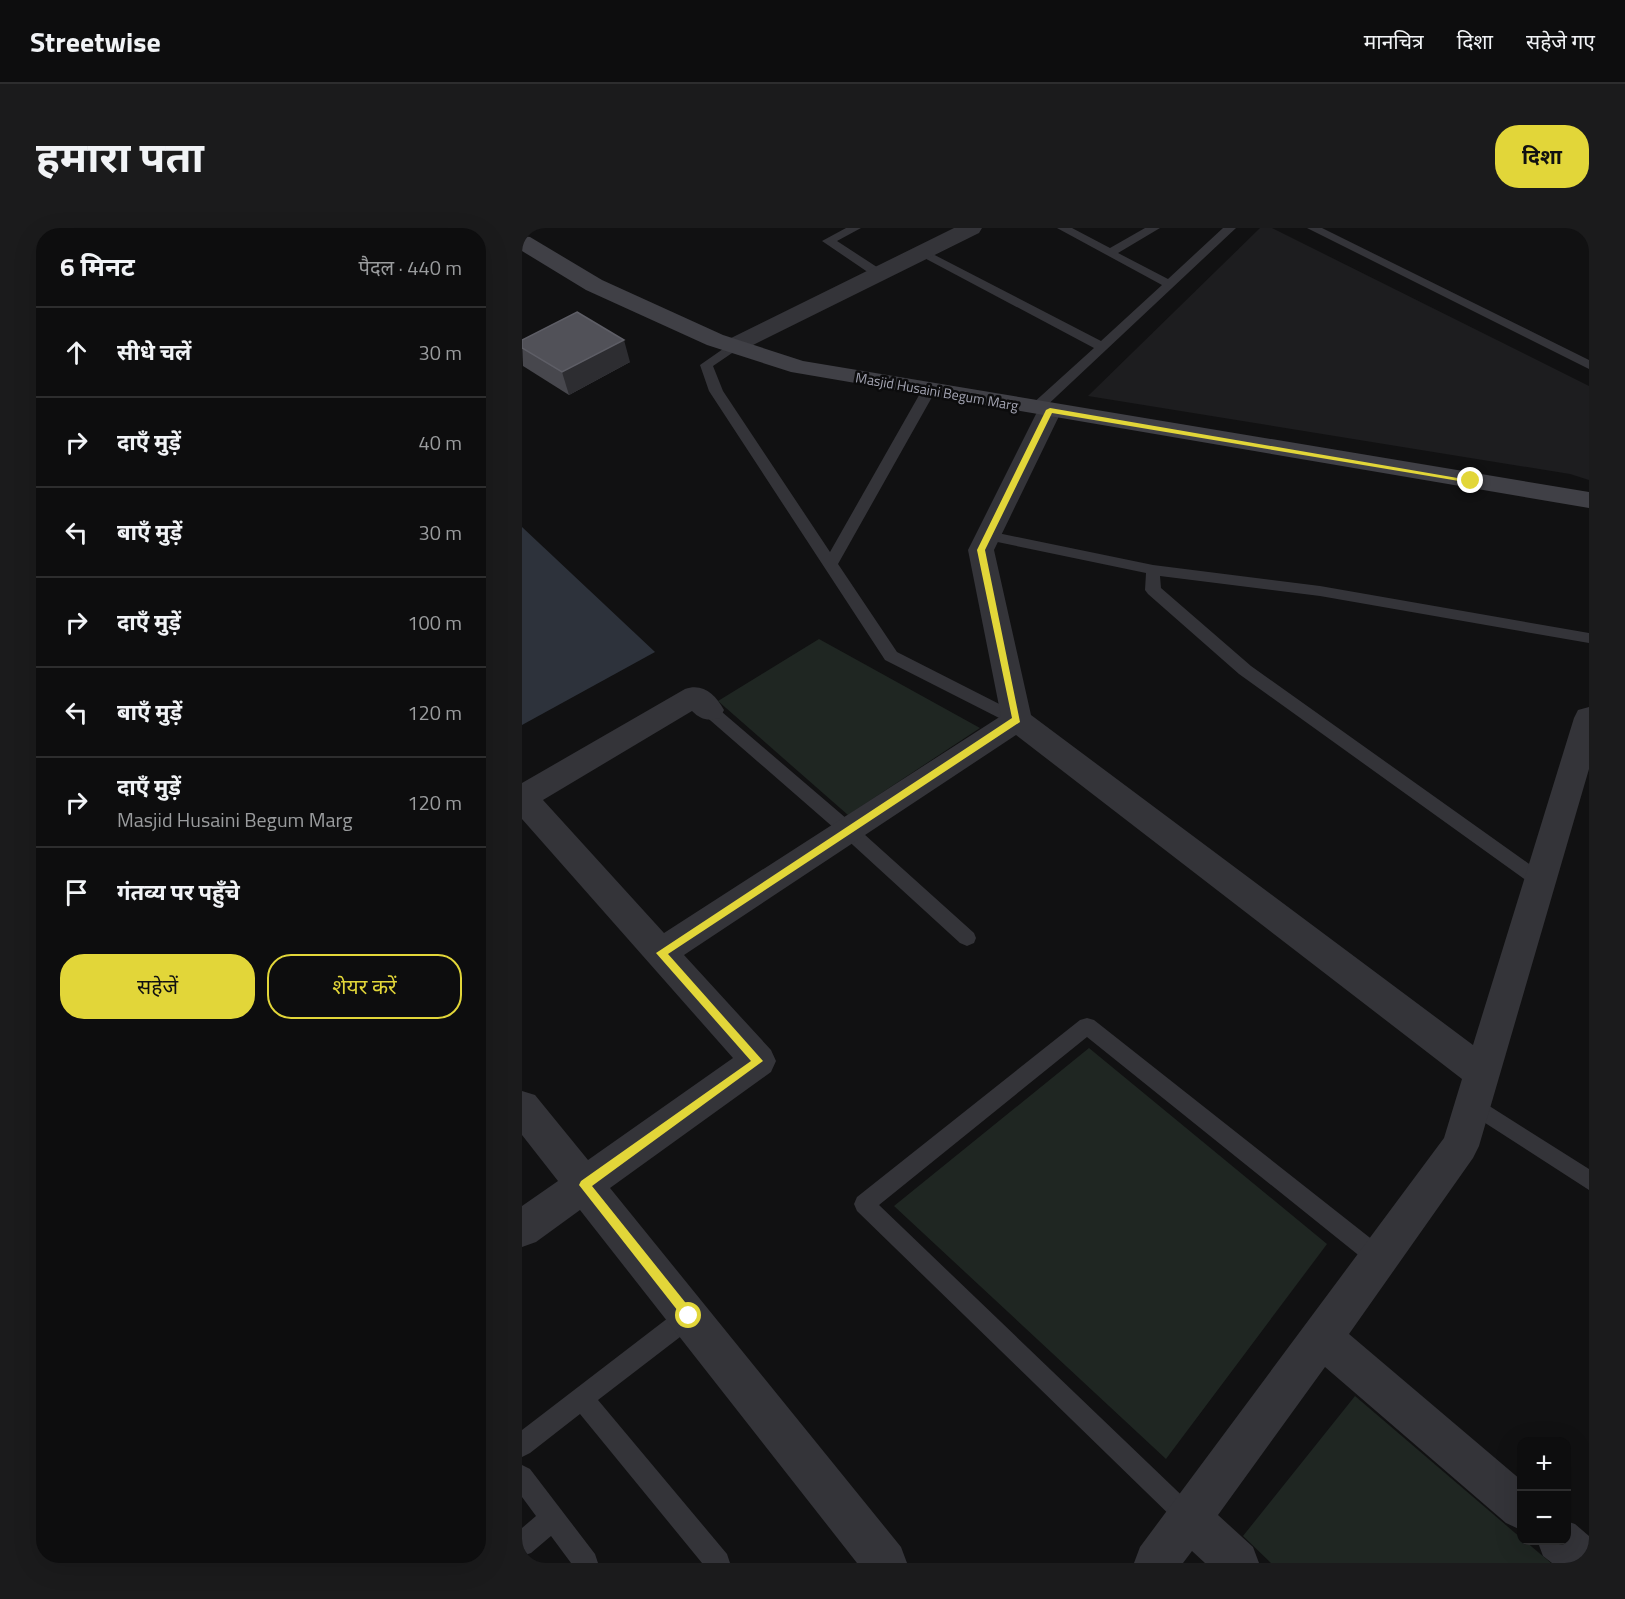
<!DOCTYPE html>
<html lang="hi">
<head>
<meta charset="utf-8">
<style>
  :root { --surface:#0d0d0e; --page:#1b1b1c; --text:#f1f3f6; --muted:#9a9c9e; --line:#2d2d2e; --accent:#e2d639 }
  body { margin:0; font-family:"Titillium Web","Noto Sans Devanagari",sans-serif; background:var(--page); color:var(--text) }
  .controls { position:absolute; right:18px; bottom:18px; display:grid; overflow:hidden; border-radius:12px; box-shadow:0 6px 24px #0002 }
  .controls button { width:54px; height:54px; display:grid; place-items:center; padding:0; border:0; border-bottom:2px solid var(--line); background:var(--surface); color:var(--text); font:30px sans-serif }
  .stop { position:absolute; width:18px; height:18px; margin:-14px; border:4px solid #e2d639; border-radius:50%; background:#fff }
  .stop.end { background:#e2d639; border-color:#fff; box-shadow:0 2px 6px #0008 }
  .list { margin:0; padding:0; list-style:none }
  h2 { display:flex; justify-content:space-between; align-items:center; height:78px; margin:0; padding:0 24px; font-size:26px }
  h2 small { font-size:20px; font-weight:400; color:var(--muted) }
  .list li { display:grid; grid-template-columns:39px 1fr auto; gap:18px; align-items:center; box-sizing:border-box; height:90px; padding:0 24px; border-top:2px solid var(--line) }
  .list b { display:block; font-size:22px; white-space:nowrap }
  .list p { margin:0; font-size:20px; white-space:nowrap; color:var(--muted) }
  .list em { font-size:20px; font-style:normal; color:var(--muted) }
  .actions { display:flex; gap:12px; padding:18px 24px }
  .actions a { flex:1; padding:14px 0; border:2px solid var(--accent); border-radius:24px; text-align:center; font-size:21px; color:var(--accent) }
  .actions .main { background:var(--accent); color:#111 }
  .icon { flex:none; width:33px; height:33px; fill:none; stroke:currentColor; stroke-width:2; stroke-linecap:round; stroke-linejoin:round }
  .map { position:relative; flex:none; width:1067px; height:1335px; overflow:hidden; border-radius:24px }
  header { display:flex; align-items:center; gap:36px; box-sizing:border-box; height:84px; padding:0 30px; background:var(--surface); border-bottom:2px solid var(--line) }
  header strong { font-size:28px }
  nav { display:flex; gap:33px; margin-inline-start:auto; font-size:21px }
  .intro { display:flex; align-items:center; justify-content:space-between; box-sizing:border-box; height:144px; padding:0 36px }
  h1 { margin:0; font-size:42px }
  .button { padding:15px 27px; border-radius:24px; background:var(--accent); color:#111; font-size:21px; font-weight:700 }
  main { display:flex; gap:36px; padding:0 36px }
  aside { flex:1; background:var(--surface); border-radius:24px; box-shadow:0 6px 24px #0002 }
  .map>svg:first-child { display:block }
  .built { fill:#1d1d1f }
  .green { fill:#1f2622 }
  .water { fill:#2d323b }
  .lines { fill:none; stroke-linecap:round; stroke-linejoin:round }
  .lane { fill:#343439; fill-rule:evenodd }
  .street { fill:#343439; fill-rule:evenodd }
  .secondary { fill:#404046; fill-rule:evenodd }
  .wall { fill:#47474d }
  .shaded-wall { fill:#2d2d31 }
  .building { fill:#515158; stroke:#5e5e66; stroke-width:1.5 }
  .route { fill:#e2d639 }
  .labels { text-anchor:middle; dominant-baseline:central; stroke-width:5; stroke-linejoin:round; paint-order:stroke }
  .far-street-label { font-size:14px; fill:#a3a4b2; stroke:#0c0c0d }
</style>
</head>
<body>
<header>
<strong>Streetwise</strong>
<nav><a>मानचित्र</a><a>दिशा</a><a>सहेजे गए</a></nav>
</header>
<div class="intro"><h1>हमारा पता</h1><a class="button">दिशा</a></div>
<main>
<aside>
<h2>6 मिनट<small>पैदल · 440 m</small></h2>
<ul class="list">
<li><svg class="icon" aria-label="ahead" viewBox="0 0 24 24"><path d="M12 20V5M6 11l6-6 6 6"/></svg><div><b>सीधे चलें</b></div><em>30 m</em></li>
<li><svg class="icon" aria-label="right" viewBox="0 0 24 24"><path d="M7 20v-9h11M14 6l5 5-5 5"/></svg><div><b>दाएँ मुड़ें</b></div><em>40 m</em></li>
<li><svg class="icon" aria-label="left" viewBox="0 0 24 24"><path d="M17 20v-9H6M10 6l-5 5 5 5"/></svg><div><b>बाएँ मुड़ें</b></div><em>30 m</em></li>
<li><svg class="icon" aria-label="right" viewBox="0 0 24 24"><path d="M7 20v-9h11M14 6l5 5-5 5"/></svg><div><b>दाएँ मुड़ें</b></div><em>100 m</em></li>
<li><svg class="icon" aria-label="left" viewBox="0 0 24 24"><path d="M17 20v-9H6M10 6l-5 5 5 5"/></svg><div><b>बाएँ मुड़ें</b></div><em>120 m</em></li>
<li><svg class="icon" aria-label="right" viewBox="0 0 24 24"><path d="M7 20v-9h11M14 6l5 5-5 5"/></svg><div><b>दाएँ मुड़ें</b><p>Masjid Husaini Begum Marg</p></div><em>120 m</em></li>
<li><svg class="icon" aria-label="arrive" viewBox="0 0 24 24"><path d="M6 21V4h12l-3 4 3 4H6"/></svg><div><b>गंतव्य पर पहुँचे</b></div></li>
</ul>
<div class="actions"><a class="main">सहेजें</a><a>शेयर करें</a></div>
</aside>
<div class="map">
<svg width="1067" height="1335" viewBox="0 0 1067 1335">
  <rect width="100%" height="100%" fill="#111112"/>
  <path class="built" d="M 738,0 L 750,0 L 1067,158 L 1067,252 L 1048,246 L 566,168 Z"/>
  <path class="green" d="M 297,411 L 458,500 L 326,587 L 196,473 Z
    M 567,820 L 805,1016 L 644,1231 L 372,978 Z
    M 833,1168 L 999,1310 L 999,1312 L 1003,1313 L 1029,1335 L 749,1335 L 721,1308 Z"/>
  <path class="water" d="M 0,299 L 133,424 L 0,497 Z"/>
  <g class="lines">
    <path class="lane" d="M 324,0 L 339,0 L 315,13 L 361,43 L 361,49 L 353,49 L 300,13 Z
      M 535,0 L 550,0 L 588,20 L 623,0 L 638,0 L 596,25 L 646,51 L 701,0 L 714,0 L 519,183 L 509,183 L 507,180 L 509,177 L 572,120 L 393,25 L 395,22 L 403,22 L 579,113 L 640,57 Z
      M 785,0 L 800,0 L 1067,132 L 1067,141 Z
      M 211,114 L 216,115 L 217,118 L 216,121 L 191,138 L 201,163 L 308,324 L 400,162 L 402,159 L 412,159 L 414,162 L 316,336 L 375,424 L 501,488 L 503,492 L 501,496 L 489,496 L 363,432 L 187,163 L 178,137 Z
      M 466,303 L 631,337 L 798,358 L 1067,405 L 1067,415 L 798,368 L 638,348 L 639,360 L 729,438 L 1024,648 L 1027,653 L 1024,658 L 1018,660 L 1012,658 L 717,446 L 626,366 L 623,362 L 624,345 L 461,311 L 459,308 L 461,305 Z
      M 187,476 L 193,478 L 332,597 L 452,705 L 454,710 L 452,715 L 445,718 L 438,715 L 320,607 L 181,486 L 179,482 L 181,478 Z
      M 565,790 L 572,792 L 866,1024 L 869,1031 L 866,1038 L 858,1041 L 850,1038 L 565,809 L 357,977 L 675,1282 L 679,1290 L 675,1298 L 667,1302 L 659,1298 L 335,983 L 332,976 L 335,969 L 558,792 Z
      M 950,867 L 1067,941 L 1067,962 L 943,882 L 940,876 L 943,870 Z
      M 167,1077 L 175,1080 L 178,1088 L 175,1096 L 76,1172 L 205,1326 L 208,1335 L 180,1335 L 58,1186 L 8,1225 L 0,1229 L 0,1202 L 159,1080 Z
      M 0,1237 L 8,1241 L 73,1326 L 76,1335 L 49,1335 L 29,1308 L 9,1325 L 0,1328 L 0,1300 L 14,1288 L 0,1269 Z"/>
    <path class="street" d="M 432,0 L 460,0 L 457,5 L 219,123 L 211,125 L 203,123 L 199,118 L 203,113 Z
      M 528,175 L 537,177 L 540,182 L 472,322 L 509,487 L 951,817 L 1052,490 L 1056,482 L 1067,479 L 1067,541 L 957,918 L 951,930 L 827,1106 L 999,1252 L 999,1302 L 984,1295 L 803,1139 L 696,1287 L 731,1319 L 737,1335 L 683,1335 L 670,1323 L 661,1335 L 612,1335 L 618,1319 L 922,910 L 940,851 L 494,507 L 162,727 L 249,822 L 254,833 L 249,844 L 88,960 L 379,1319 L 385,1335 L 335,1335 L 58,982 L 14,1014 L 0,1019 L 0,978 L 36,953 L 0,907 L 0,863 L 13,867 L 66,932 L 211,830 L 0,591 L 0,555 L 163,461 C 181,455 193,466 202,482 L 198,490 C 186,493 179,492 170,483 L 21,572 L 142,705 L 479,488 L 446,322 L 516,182 L 519,177 Z
      M 1044,1293 L 1053,1296 L 1067,1308 L 1067,1335 L 1030,1335 L 1021,1328 L 1015,1312 L 1044,1312 Z"/>
    <path class="secondary" d="M 0,8 L 8,9 L 80,52 L 201,107 L 281,133 L 1067,264 L 1067,280 L 269,144 L 185,117 L 64,62 L 0,23 Z"/>
  </g>
  <path class="wall" d="M 0,112 L 108,134 L 47,167 L 1,138 Z"/>
  <path class="shaded-wall" d="M 102,112 L 108,134 L 47,167 L 40,144 Z"/>
  <path class="building" d="M 55,84 L 102,112 L 40,144 L 0,120 L 0,112 Z"/>
  <path class="route" d="M 528,180 L 953,253 L 949,255 L 530,185 L 463,322 L 498,494 L 146,726 L 241,833 L 70,958 L 171,1084 L 173,1088 L 167,1094 L 163,1092 L 57,957 L 59,953 L 229,833 L 134,725 L 490,490 L 455,322 L 524,182 Z"/>
  <g class="labels">
    <g class="far-street-label">
      <text transform="translate(415 163) rotate(10)">Masjid Husaini Begum Marg</text>
    </g>
  </g>
</svg>
<div class="controls">
<button>+</button>
<button>−</button>
</div>
<div class="stop" style="left:167px;top:1088px"></div>
<div class="stop end" style="left:949px;top:253px"></div>
</div>
</main>
</body>
</html>
